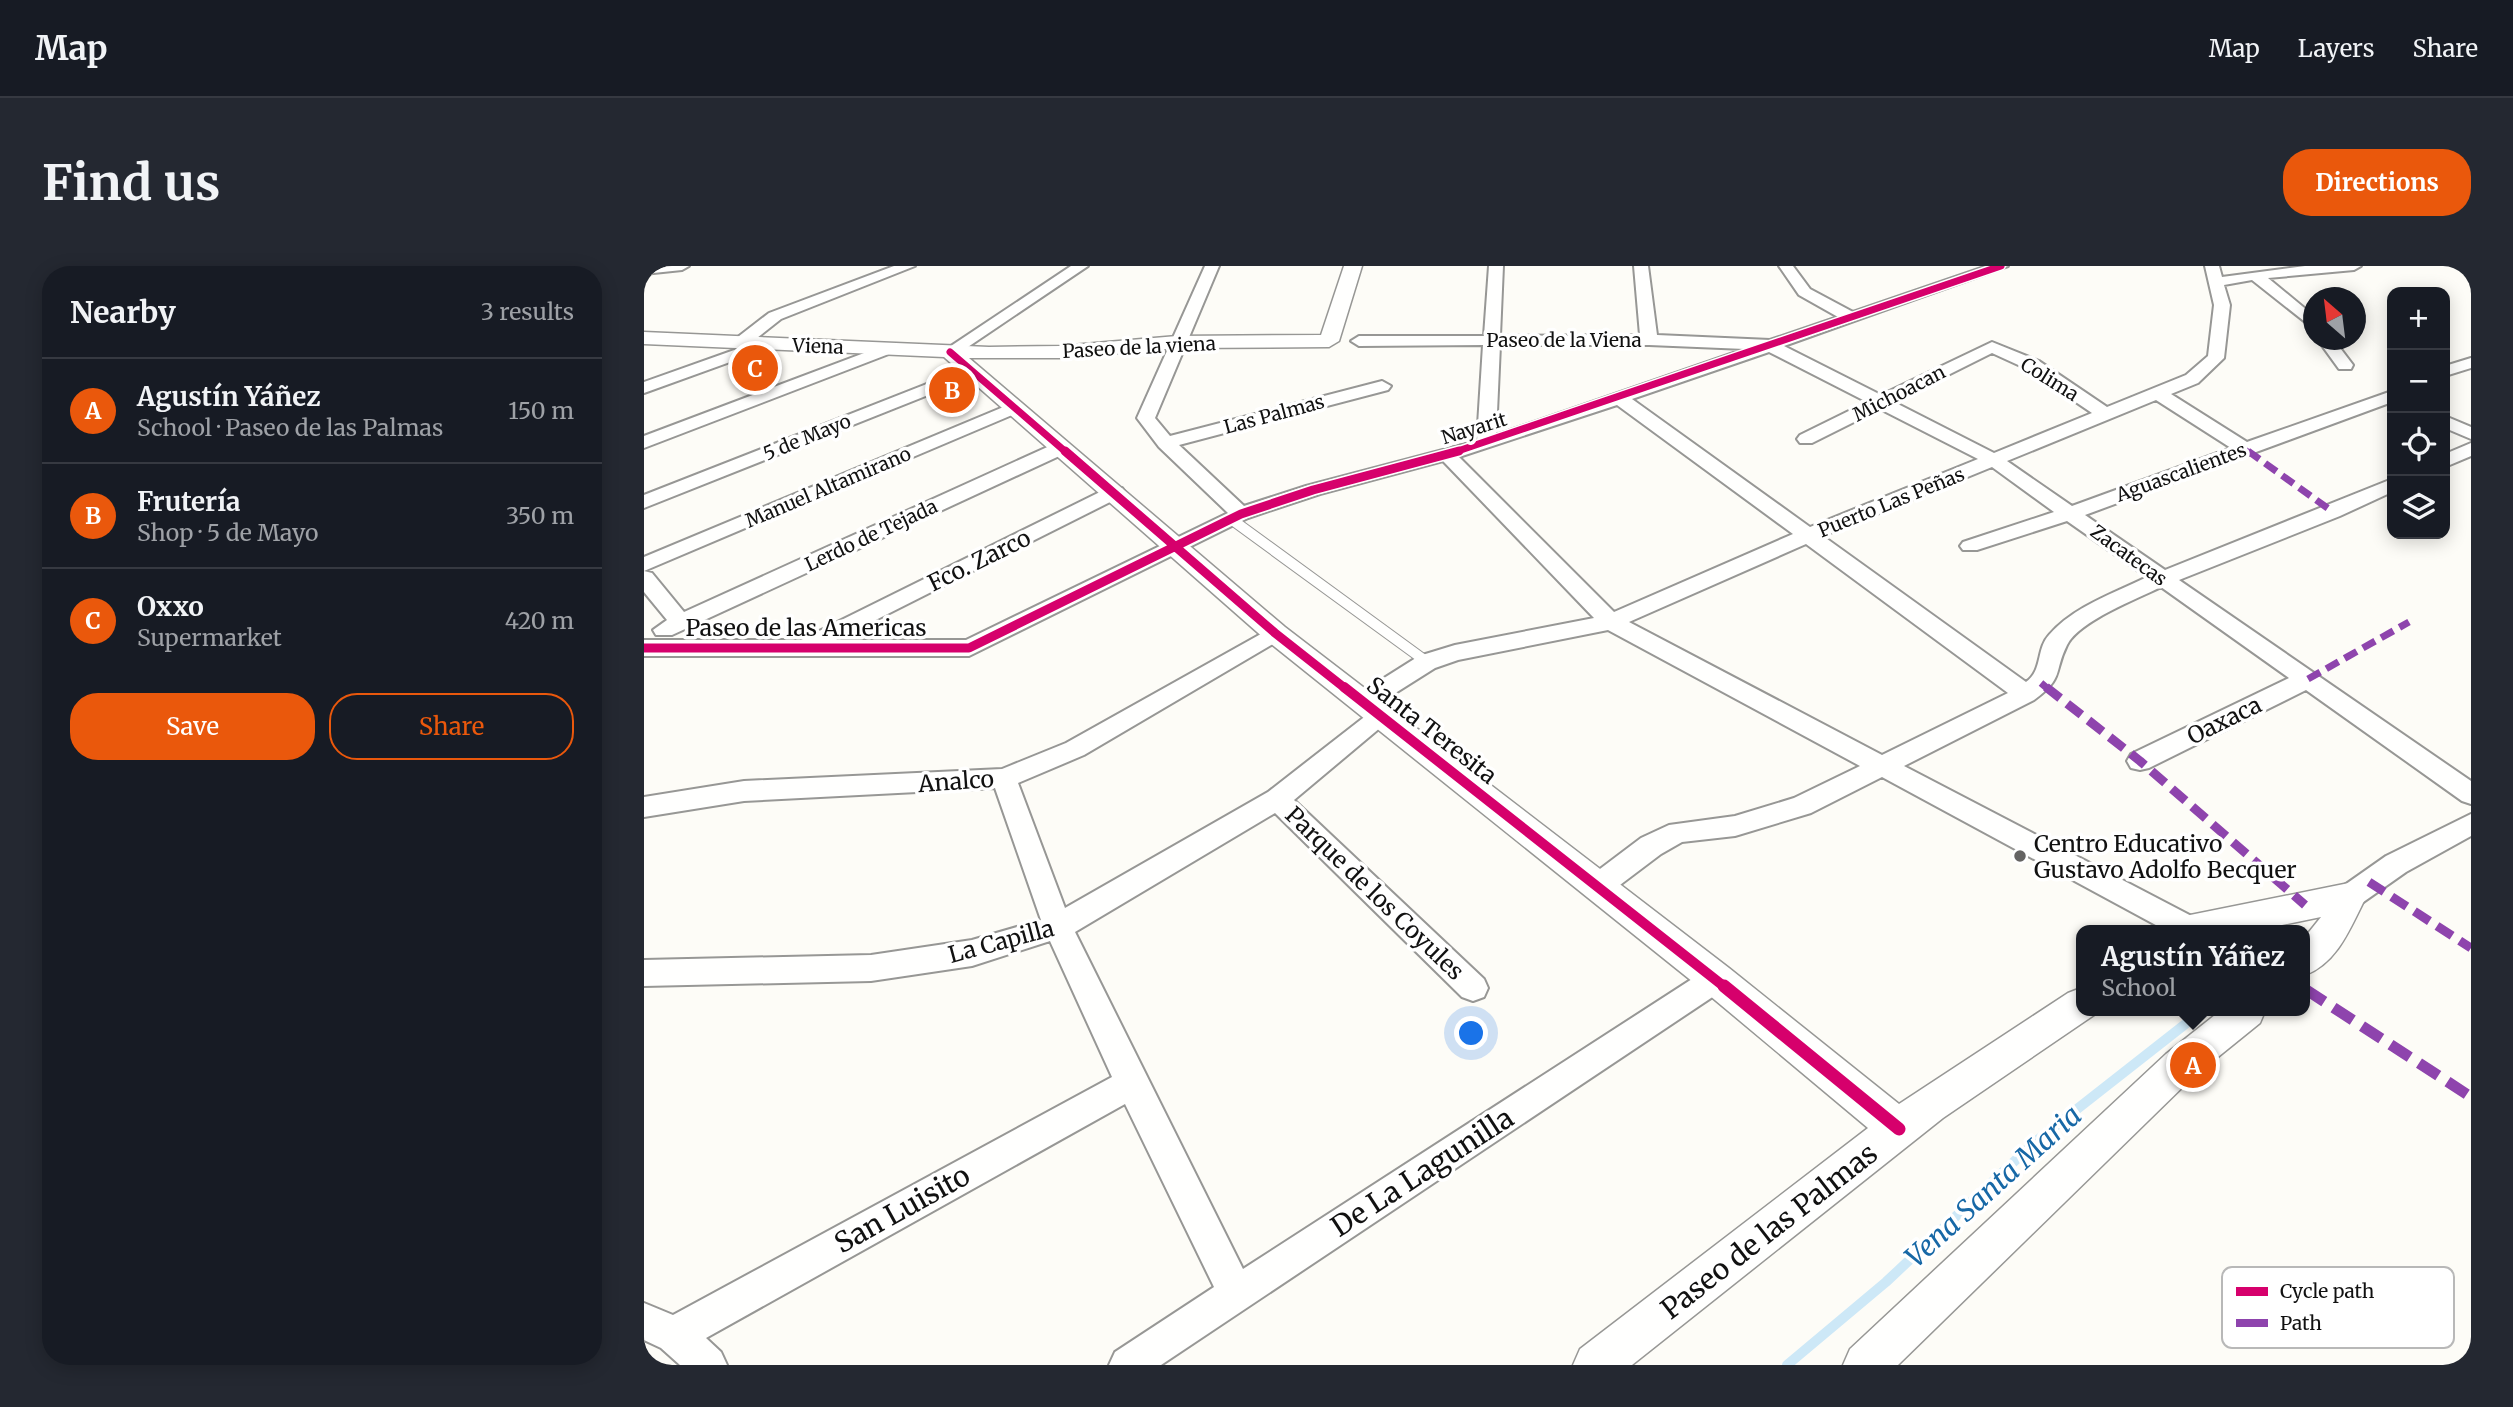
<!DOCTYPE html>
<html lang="en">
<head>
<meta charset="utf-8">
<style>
  :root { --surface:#171b24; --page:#242831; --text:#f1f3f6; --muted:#9ea1a6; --line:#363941; --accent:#ea580c }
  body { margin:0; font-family:Merriweather,serif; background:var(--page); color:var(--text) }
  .controls { position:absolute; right:21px; top:21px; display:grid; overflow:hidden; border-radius:14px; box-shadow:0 4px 18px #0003 }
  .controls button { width:63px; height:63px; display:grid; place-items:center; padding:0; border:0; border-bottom:2px solid var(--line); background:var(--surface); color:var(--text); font:35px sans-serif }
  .compass { position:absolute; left:1659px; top:21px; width:63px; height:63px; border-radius:50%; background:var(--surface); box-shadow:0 4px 18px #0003; rotate:332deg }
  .you { position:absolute; left:828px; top:768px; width:24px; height:24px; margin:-18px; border:5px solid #fff; border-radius:50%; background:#1a73e8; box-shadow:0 0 0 10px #1a73e833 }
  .badge { display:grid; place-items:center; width:46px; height:46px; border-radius:50%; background:var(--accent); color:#fff; font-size:23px; font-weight:700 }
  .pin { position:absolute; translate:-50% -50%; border:4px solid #fff; box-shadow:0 2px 7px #0006 }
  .popup { position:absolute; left:1432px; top:659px; width:234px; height:91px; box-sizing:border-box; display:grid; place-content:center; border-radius:14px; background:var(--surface); filter:drop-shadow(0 2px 5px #0005); font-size:23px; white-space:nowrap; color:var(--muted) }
  .popup b { font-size:26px; color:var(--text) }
  .popup::after { content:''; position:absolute; left:50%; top:100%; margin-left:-14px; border:14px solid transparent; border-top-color:var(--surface) }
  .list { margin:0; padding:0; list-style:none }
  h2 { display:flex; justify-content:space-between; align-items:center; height:91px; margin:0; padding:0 28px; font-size:30px }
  h2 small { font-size:23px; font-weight:400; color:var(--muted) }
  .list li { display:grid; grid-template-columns:46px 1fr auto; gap:21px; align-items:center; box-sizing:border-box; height:105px; padding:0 28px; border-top:2px solid var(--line) }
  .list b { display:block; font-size:26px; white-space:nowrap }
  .list p { margin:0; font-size:23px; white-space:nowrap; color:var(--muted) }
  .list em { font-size:23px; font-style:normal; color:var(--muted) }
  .actions { display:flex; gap:14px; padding:21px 28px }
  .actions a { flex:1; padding:16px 0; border:2px solid var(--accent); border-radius:28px; text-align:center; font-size:24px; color:var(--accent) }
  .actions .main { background:var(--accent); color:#fff }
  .icon { flex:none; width:38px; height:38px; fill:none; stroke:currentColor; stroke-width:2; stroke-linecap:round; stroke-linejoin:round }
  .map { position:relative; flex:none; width:1827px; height:1099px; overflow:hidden; border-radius:28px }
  header { display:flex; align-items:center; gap:42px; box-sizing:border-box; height:98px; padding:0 35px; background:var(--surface); border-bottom:2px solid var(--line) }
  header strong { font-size:33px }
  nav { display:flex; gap:38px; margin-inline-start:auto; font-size:24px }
  .intro { display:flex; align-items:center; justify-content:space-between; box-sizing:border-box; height:168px; padding:0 42px }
  h1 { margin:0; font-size:49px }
  .button { padding:18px 32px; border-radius:28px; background:var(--accent); color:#fff; font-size:24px; font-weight:700 }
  main { display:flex; gap:42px; padding:0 42px }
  aside { flex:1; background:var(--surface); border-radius:28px; box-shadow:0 4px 18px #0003 }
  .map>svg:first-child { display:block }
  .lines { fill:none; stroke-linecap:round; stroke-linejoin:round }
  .stream { stroke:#cde8f7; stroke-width:10 }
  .service-casing { stroke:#979795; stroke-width:12 }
  .minor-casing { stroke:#979795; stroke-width:4 }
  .tertiary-casing { stroke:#979795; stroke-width:3 }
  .service { stroke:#fffffe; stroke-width:10 }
  .minor { fill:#fffffe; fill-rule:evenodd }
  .tertiary { fill:#fffffe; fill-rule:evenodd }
  .quiet-far3 { stroke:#8e44ad; stroke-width:5; stroke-dasharray:11 5; stroke-linecap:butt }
  .quiet-far2 { stroke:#8e44ad; stroke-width:7; stroke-dasharray:14 7; stroke-linecap:butt }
  .quiet-far1 { stroke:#8e44ad; stroke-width:9; stroke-dasharray:18 9; stroke-linecap:butt }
  .quiet { stroke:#8e44ad; stroke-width:11; stroke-dasharray:23 11; stroke-linecap:butt }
  .cycleway-far3-casing { stroke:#fff; stroke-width:10 }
  .cycleway-far2-casing { stroke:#fff; stroke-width:12 }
  .cycleway-far1-casing { stroke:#fff; stroke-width:15 }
  .cycleway-casing { stroke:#fff; stroke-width:18 }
  .cycleway-far3 { stroke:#d6006c; stroke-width:7 }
  .cycleway-far2 { stroke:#d6006c; stroke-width:9 }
  .cycleway-far1 { stroke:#d6006c; stroke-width:10 }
  .cycleway { stroke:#d6006c; stroke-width:13 }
  .poi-dot { fill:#646362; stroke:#fff; stroke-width:2.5 }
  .labels { text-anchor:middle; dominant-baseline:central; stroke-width:7; stroke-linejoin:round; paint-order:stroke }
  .far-street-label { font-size:19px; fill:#111; stroke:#fff }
  .street-label { font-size:23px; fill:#111; stroke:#fff }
  .poi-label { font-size:23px; fill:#111; stroke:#fff; text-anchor:start }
  .near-street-label { font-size:28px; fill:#111; stroke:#fff }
  .near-water-label { font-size:28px; font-style:italic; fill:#1768a6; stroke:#fff }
  .key { fill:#fff; stroke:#b8b8b8; stroke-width:2 }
  .key-label { font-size:19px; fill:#111 }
</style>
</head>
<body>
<header>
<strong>Map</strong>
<nav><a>Map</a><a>Layers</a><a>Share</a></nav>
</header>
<div class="intro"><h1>Find us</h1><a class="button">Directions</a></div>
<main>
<aside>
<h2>Nearby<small>3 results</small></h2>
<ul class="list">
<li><span class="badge">A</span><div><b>Agustín Yáñez</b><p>School · Paseo de las Palmas</p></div><em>150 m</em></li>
<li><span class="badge">B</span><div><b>Frutería</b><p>Shop · 5 de Mayo</p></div><em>350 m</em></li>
<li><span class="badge">C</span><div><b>Oxxo</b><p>Supermarket</p></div><em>420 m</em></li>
</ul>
<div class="actions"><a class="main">Save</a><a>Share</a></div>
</aside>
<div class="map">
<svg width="1827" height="1099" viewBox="0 0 1827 1099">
  <rect width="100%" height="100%" fill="#fdfcf7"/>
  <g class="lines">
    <path class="stream" d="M 1143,1099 L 1242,1016 L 1391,876 L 1558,745"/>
    <defs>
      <path id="service" d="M 587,253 L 783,396"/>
      <path id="minor" d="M 0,0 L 45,0 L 38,4 L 0,8 Z
        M 250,0 L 271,0 L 137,53 L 104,79 L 122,77 L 122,83 L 0,127 L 0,116 L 96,82 L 88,77 L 90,74 L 125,47 Z
        M 427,0 L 444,0 L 312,89 L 306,91 L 298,86 Z
        M 561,0 L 575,0 L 511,152 L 526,170 L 738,115 L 747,120 L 744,124 L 535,179 L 600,240 L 662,220 L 833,175 L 839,79 L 715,80 L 707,75 L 715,70 L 840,70 L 845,0 L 859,0 L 856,70 L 996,69 L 990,0 L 1004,0 L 1013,69 L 1126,74 L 1194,51 L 1155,29 L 1135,0 L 1149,0 L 1166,23 L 1209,46 L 1343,0 L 1364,0 L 1140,80 L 1237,129 L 1348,76 L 1395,95 L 1463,141 L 1542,109 L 1564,90 L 1570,39 L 1561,0 L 1575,0 L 1578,11 L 1661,0 L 1717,0 L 1710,4 L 1624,12 L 1670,50 L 1670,63 L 1608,14 L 1580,19 L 1586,39 L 1580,92 L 1554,117 L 1527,128 L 1603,176 L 1748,125 L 1748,136 L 1441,249 L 1521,304 L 1748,213 L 1748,226 L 1696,250 L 1535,314 L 1827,515 L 1827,538 L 1818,535 L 1662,424 L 1505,502 L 1496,504 L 1487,502 L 1483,495 L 1487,488 L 1645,412 L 1517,321 C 1493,333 1435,355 1423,379 C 1409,407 1421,411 1390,434 L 1260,500 L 1557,655 L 1561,664 L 1521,664 L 1238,511 L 1167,547 L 1091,570 L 1038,576 L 1017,588 L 964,628 L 954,631 L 944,628 L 940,620 L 944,612 L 997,572 L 1025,559 L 1091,550 L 1150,532 L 1216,500 L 964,364 L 814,394 L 791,402 L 726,443 L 718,445 L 710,443 L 706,437 L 710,431 L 775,390 L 811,379 L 950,352 L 799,195 L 676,228 L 604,252 L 325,390 L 0,390 L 0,374 L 157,374 L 464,222 L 478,222 L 481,226 L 478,230 L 192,374 L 322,374 L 584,247 L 515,181 L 493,152 ZM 856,79 L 1005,79 L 1101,83 L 852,169 ZM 1125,86 L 1223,136 L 1156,169 L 1153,173 L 1156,177 L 1168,177 L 1236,143 L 1334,193 L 1166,261 L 988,133 ZM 1348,87 L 1383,103 L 1448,147 L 1350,187 L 1250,136 ZM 1512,134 L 1587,182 L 1428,240 L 1363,195 ZM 973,139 L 1149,268 L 970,346 L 815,191 ZM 1348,201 L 1410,246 L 1319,276 L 1316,280 L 1319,284 L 1333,284 L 1423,255 L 1503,311 C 1470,327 1429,341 1405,369 C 1392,383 1399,404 1382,416 L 1179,270 ZM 1162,278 L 1364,427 L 1238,489 L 985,356 Z
        M 1674,74 L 1690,74 L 1709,99 L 1707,103 L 1695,103 Z
        M 244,78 L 252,83 L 250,86 L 0,182 L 0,170 Z
        M 1827,92 L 1827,102 L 1801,110 L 1801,100 Z
        M 326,101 L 334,106 L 332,110 L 0,242 L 0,229 Z
        M 369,137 L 375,138 L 378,142 L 375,146 L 0,305 L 8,307 L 40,346 L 410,178 L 424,178 L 426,182 L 424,186 L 28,369 L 12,369 L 9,364 L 23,354 L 0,326 L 0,291 Z
        M 1801,150 L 1827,161 L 1827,173 L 1801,162 Z
        M 1827,177 L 1827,190 L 1801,201 L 1801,188 Z
        M 631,360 L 639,362 L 642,367 L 639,372 L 440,489 L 374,517 L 421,642 L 624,526 L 728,445 L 737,442 L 746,445 L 749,451 L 650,534 L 840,713 L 844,722 L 840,731 L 829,735 L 818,731 L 631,547 L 431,666 L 599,1003 L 1062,704 L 1072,700 L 1082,704 L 1087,713 L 1082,722 L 517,1099 L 465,1099 L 471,1086 L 570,1021 L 481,838 L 62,1072 L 77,1086 L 83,1099 L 36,1099 L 17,1082 L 0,1074 L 0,1037 L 29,1049 L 468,811 L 406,675 L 328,700 L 227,715 L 0,720 L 0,694 L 227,689 L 328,674 L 397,654 L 351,522 L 100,535 L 0,551 L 0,531 L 100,515 L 358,503 L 422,477 Z
        M 1827,548 L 1827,570 L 1762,606 L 1715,639 L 1705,643 L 1695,639 L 1691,631 L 1695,623 L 1742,590 Z"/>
      <path id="tertiary" d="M 700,0 L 718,0 L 695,75 L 685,81 L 533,82 L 416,92 L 325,92 L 641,361 L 1085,702 L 1255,838 L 1424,727 L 1437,722 L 1437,745 L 1452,745 L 1450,749 L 1299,852 L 988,1099 L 929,1099 L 936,1083 L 1224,862 L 1059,724 L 621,373 L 300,91 L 0,78 L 0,66 L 345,81 L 416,80 L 533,70 L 677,69 Z
        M 1705,617 L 1717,621 L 1722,631 C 1707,660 1694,697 1661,709 L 1661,671 L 1677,651 L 1614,664 L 1529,664 L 1534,654 L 1546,649 Z
        M 1576,745 L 1621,745 L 1616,757 L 1548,812 L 1254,1099 L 1199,1099 L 1206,1083 L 1522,788 Z"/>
    </defs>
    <use href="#service" class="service-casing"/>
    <use href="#minor" class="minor-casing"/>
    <use href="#tertiary" class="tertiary-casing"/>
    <use href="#service" class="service"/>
    <use href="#minor" class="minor"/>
    <use href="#tertiary" class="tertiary"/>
    <path class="quiet-far3" d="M 1601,183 L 1607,187"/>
    <path class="quiet-far2" d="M 1604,185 L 1689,246
      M 1664,413 L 1765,356
      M 1397,417 L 1404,423"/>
    <path class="quiet-far1" d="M 1402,421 L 1496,495 L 1661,639
      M 1725,616 L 1827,682"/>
    <path class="quiet" d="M 1661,723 L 1827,831"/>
    <defs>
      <path id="cycleway-far3" d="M 306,86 L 423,187
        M 808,187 L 1357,0"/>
      <path id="cycleway-far2" d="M 421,185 L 631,367 L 702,423
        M 0,382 L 325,382 L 597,248 L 669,224 L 815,185"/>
      <path id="cycleway-far1" d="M 700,421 L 1082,722"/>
      <path id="cycleway" d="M 1080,720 L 1255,863"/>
    </defs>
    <use href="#cycleway-far3" class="cycleway-far3-casing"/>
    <use href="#cycleway-far2" class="cycleway-far2-casing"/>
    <use href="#cycleway-far1" class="cycleway-far1-casing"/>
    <use href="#cycleway" class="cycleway-casing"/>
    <use href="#cycleway-far3" class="cycleway-far3"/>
    <use href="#cycleway-far2" class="cycleway-far2"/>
    <use href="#cycleway-far1" class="cycleway-far1"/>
    <use href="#cycleway" class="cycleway"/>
  </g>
  <circle class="poi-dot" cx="1376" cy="590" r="7"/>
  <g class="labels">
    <g class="far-street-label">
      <text x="920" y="74">Paseo de la Viena</text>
      <text transform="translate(174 80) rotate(2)">Viena</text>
      <text transform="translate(495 81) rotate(-3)">Paseo de la viena</text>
      <text transform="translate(1406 113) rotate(32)">Colima</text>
      <text transform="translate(1255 127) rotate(-27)">Michoacan</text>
      <text transform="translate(630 148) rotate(-15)">Las Palmas</text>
      <text transform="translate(830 162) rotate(-17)">Nayarit</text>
      <text transform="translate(163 171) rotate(-22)">5 de Mayo</text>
      <text transform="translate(1537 206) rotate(-20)">Aguascalientes</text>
      <text transform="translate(184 221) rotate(-23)">Manuel Altamirano</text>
      <text transform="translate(1247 236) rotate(-22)">Puerto Las Peñas</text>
      <text transform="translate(227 269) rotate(-25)">Lerdo de Tejada</text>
      <text transform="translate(1485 289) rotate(36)">Zacatecas</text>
    </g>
    <g class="street-label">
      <text transform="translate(335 294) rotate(-26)">Fco. Zarco</text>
      <text x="162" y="361">Paseo de las Americas</text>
      <text transform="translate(1580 454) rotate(-26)">Oaxaca</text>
      <text transform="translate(788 464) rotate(38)">Santa Teresita</text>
      <text transform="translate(312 515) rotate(-4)">Analco</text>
      <text transform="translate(731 627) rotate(44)">Parque de los Coyules</text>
      <text transform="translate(357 675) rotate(-15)">La Capilla</text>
    </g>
    <g class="poi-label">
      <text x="1390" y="577">Centro Educativo<tspan x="1390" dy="26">Gustavo Adolfo Becquer</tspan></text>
    </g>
    <g class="near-street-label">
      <text transform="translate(778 906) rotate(-33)">De La Lagunilla</text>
      <text transform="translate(258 943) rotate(-29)">San Luisito</text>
      <text transform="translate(1125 965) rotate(-38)">Paseo de las Palmas</text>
    </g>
    <g class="near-water-label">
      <text transform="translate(1349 920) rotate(-42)">Vena Santa Maria</text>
    </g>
  </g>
  <rect x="1578" y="1001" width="232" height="81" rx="10" class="key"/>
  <rect x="1592" y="1021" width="32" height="9" fill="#d6006c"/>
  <rect x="1592" y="1053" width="32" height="8" fill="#8e44ad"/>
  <g class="key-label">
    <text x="1636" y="1032">Cycle path</text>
    <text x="1636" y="1064">Path</text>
  </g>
</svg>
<div class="controls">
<button>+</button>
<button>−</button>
<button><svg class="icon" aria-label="locate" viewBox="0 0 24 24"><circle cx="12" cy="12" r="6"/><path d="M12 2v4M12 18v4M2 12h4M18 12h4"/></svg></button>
<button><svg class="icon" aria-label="layers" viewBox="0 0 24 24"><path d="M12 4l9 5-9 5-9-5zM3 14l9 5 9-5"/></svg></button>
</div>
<svg class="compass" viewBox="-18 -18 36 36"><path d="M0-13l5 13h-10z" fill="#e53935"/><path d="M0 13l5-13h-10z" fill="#9ea1a6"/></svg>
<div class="you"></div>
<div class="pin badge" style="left:1549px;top:799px">A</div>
<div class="popup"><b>Agustín Yáñez</b>School</div>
<div class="pin badge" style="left:308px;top:124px">B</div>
<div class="pin badge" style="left:111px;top:102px">C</div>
</div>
</main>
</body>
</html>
